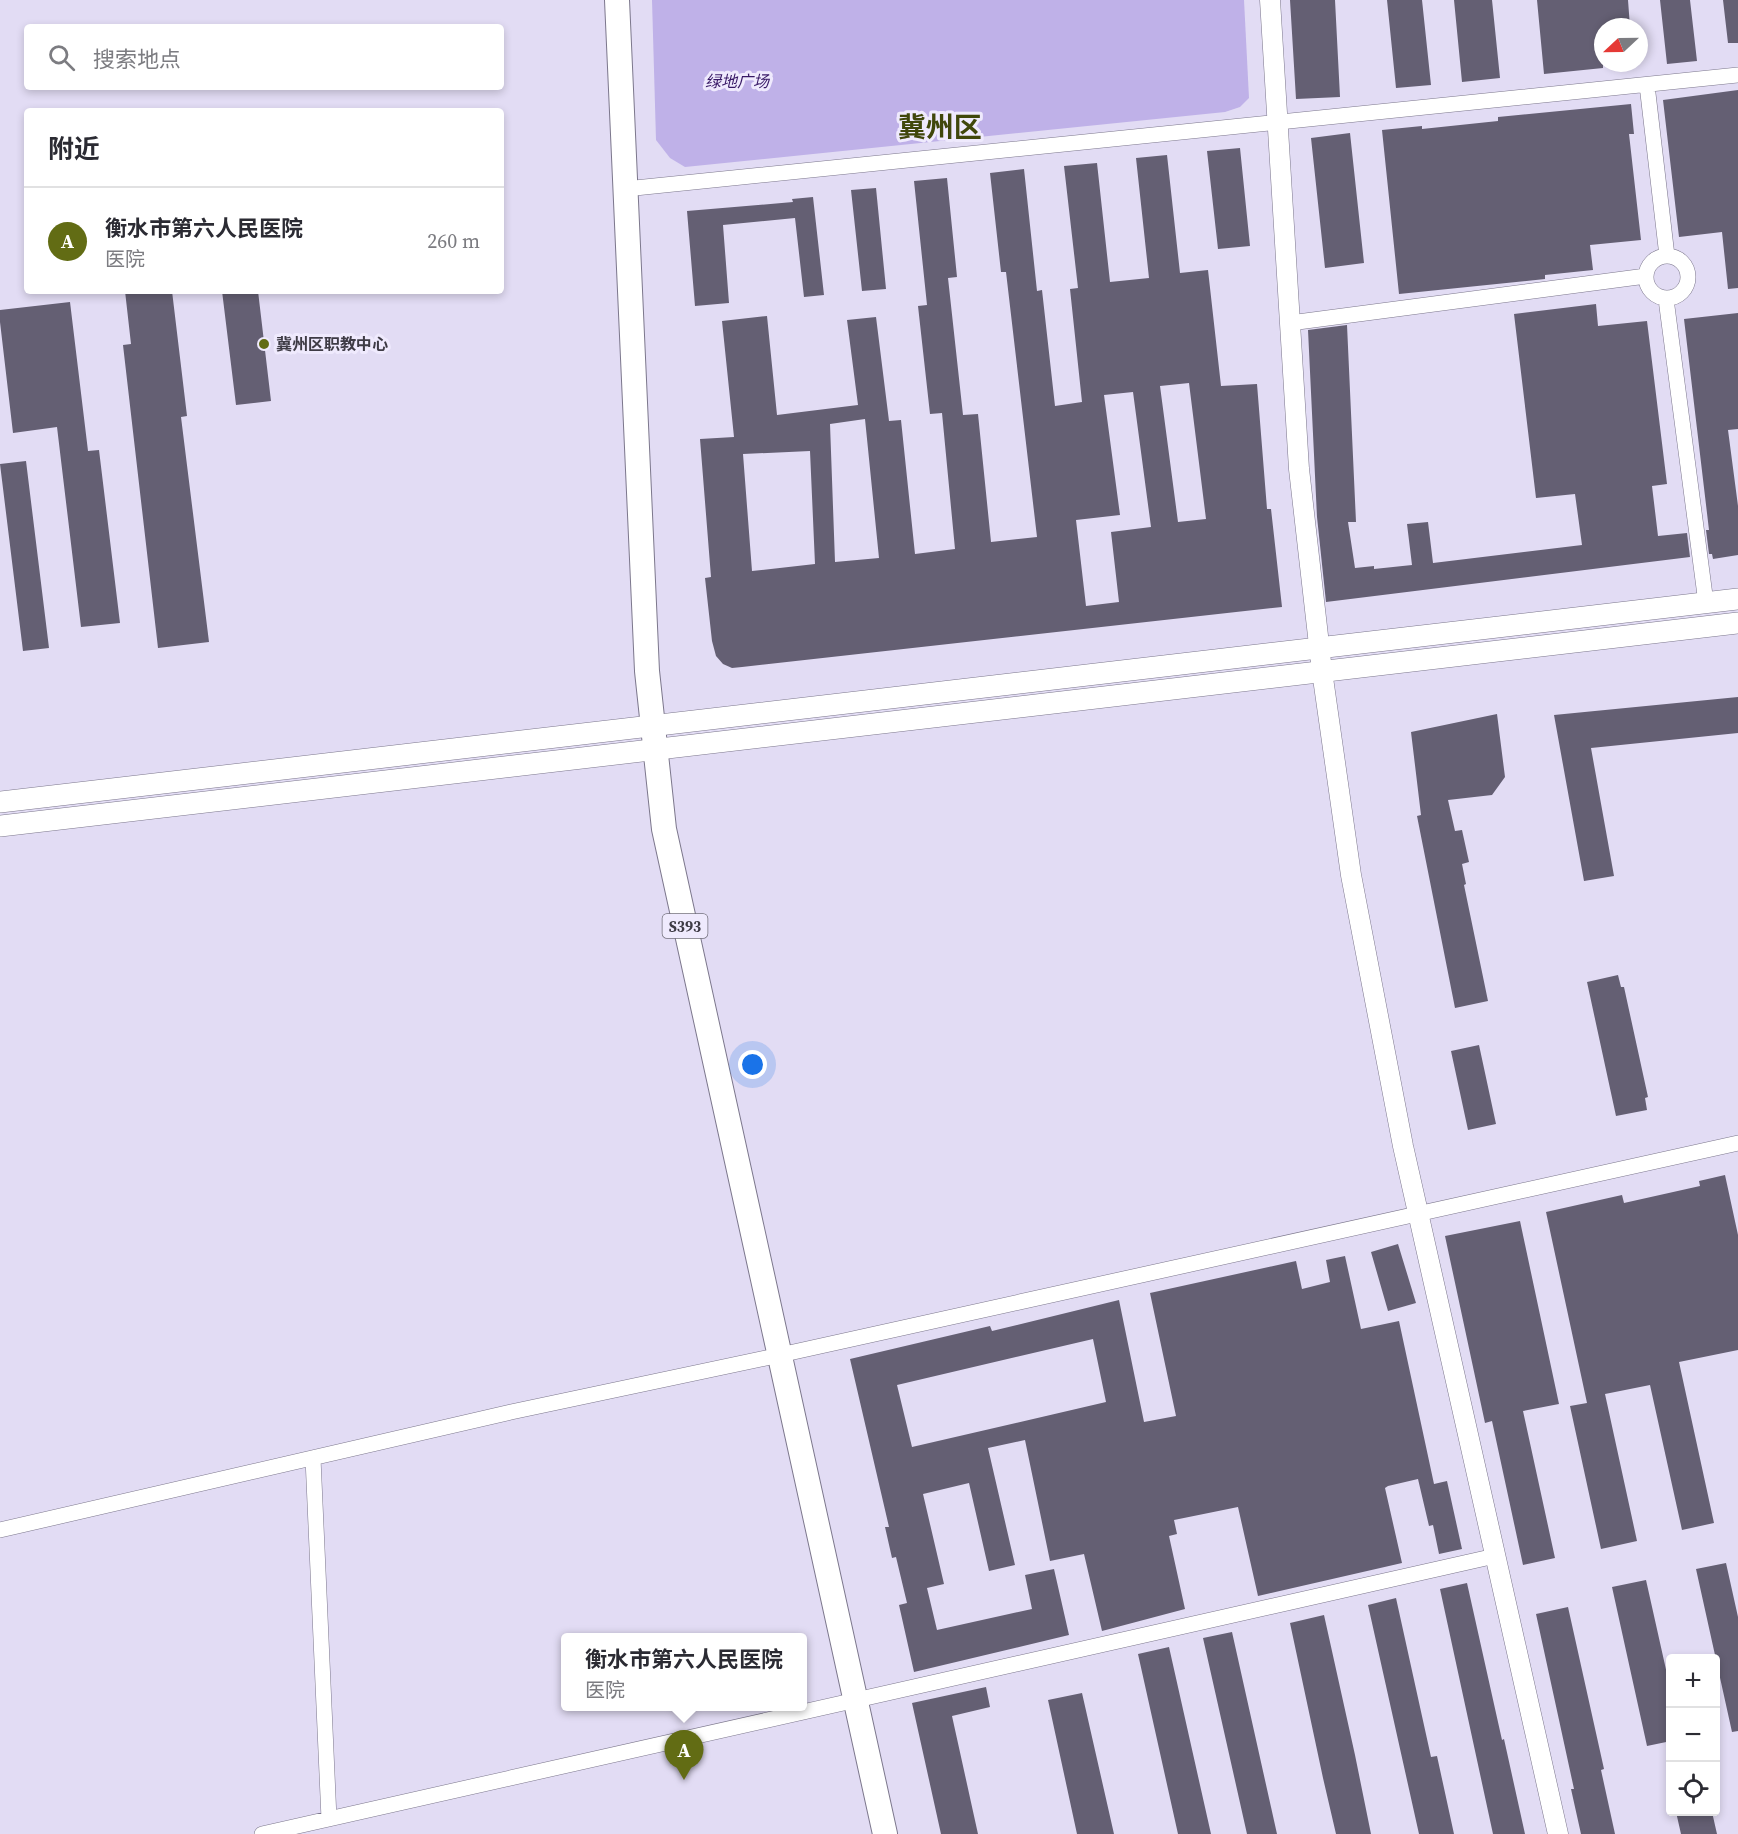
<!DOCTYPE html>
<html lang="zh">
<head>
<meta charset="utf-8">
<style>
  :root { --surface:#fff; --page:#f7f7f7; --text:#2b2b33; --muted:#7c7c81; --line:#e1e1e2; --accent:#626c14 }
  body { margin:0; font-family:"Source Serif 4","Noto Sans SC",serif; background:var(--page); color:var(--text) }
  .controls { position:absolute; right:18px; bottom:18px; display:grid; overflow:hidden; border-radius:6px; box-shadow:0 3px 9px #0003 }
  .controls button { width:54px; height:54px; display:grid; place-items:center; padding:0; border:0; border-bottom:2px solid var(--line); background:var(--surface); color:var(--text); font:30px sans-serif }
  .compass { position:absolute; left:1594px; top:18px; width:54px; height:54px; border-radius:50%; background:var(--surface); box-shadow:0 3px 9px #0003; rotate:248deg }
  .you { position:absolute; left:753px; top:1065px; width:21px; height:21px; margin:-15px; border:4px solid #fff; border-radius:50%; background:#1a73e8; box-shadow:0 0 0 9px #1a73e833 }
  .badge { display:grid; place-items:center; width:39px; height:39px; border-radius:50%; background:var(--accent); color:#fff; font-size:20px; font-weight:700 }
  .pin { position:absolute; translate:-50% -50px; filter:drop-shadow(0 2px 3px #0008) }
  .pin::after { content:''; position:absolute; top:32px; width:21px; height:18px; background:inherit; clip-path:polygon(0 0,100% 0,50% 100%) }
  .popup { position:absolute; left:561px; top:1633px; width:246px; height:78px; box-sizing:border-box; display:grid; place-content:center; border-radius:6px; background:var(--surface); filter:drop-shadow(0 2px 4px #0005); font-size:20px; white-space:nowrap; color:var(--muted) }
  .popup b { font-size:22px; color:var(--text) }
  .popup::after { content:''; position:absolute; left:50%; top:100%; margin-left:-12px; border:12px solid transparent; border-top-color:var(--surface) }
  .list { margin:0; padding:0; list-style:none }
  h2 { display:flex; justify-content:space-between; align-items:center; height:78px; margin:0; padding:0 24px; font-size:26px }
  h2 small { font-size:20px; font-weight:400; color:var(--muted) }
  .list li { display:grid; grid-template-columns:39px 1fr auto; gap:18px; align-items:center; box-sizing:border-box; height:108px; padding:0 24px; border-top:2px solid var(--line) }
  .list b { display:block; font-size:22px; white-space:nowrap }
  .list p { margin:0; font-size:20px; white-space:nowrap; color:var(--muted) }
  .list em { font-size:20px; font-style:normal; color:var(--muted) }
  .icon { flex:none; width:33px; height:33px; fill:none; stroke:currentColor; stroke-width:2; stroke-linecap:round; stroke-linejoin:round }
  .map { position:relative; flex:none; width:1738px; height:1834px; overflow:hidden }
  .search { position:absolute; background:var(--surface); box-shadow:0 3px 9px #0003; left:24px; top:24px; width:480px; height:66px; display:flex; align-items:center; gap:15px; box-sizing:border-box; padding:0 21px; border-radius:6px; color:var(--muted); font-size:22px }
  .panel { position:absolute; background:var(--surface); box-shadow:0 3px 9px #0003; left:24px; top:108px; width:480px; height:186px; border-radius:6px }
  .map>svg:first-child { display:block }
  .green { fill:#bfb1e8 }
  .building { fill:#645f73; fill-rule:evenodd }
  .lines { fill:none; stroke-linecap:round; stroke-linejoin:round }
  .minor-casing { stroke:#7c778c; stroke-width:16 }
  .tertiary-casing { stroke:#7c778c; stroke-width:21 }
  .secondary-casing { stroke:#7c778c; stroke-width:22 }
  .primary-casing { stroke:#7c778c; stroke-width:26 }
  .minor { stroke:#fff; stroke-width:15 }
  .tertiary { stroke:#fff; stroke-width:20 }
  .secondary { stroke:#fff; stroke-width:21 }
  .primary { stroke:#fff; stroke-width:24 }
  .poi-dot { fill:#626c14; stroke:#efeafd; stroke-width:2 }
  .labels { text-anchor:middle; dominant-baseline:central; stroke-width:6; stroke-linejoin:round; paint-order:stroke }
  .shield { fill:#efeafd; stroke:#73707c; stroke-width:1.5 }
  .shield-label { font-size:15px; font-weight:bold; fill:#3e3b45 }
  .park-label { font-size:16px; font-style:italic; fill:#371865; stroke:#efeafd }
  .poi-label { font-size:16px; font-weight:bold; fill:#3e3b45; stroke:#efeafd; text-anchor:start }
  .town-label { font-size:28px; font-weight:bold; fill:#40470b; stroke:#efeafd }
</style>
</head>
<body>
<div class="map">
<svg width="1738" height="1834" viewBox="0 0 1738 1834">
  <rect width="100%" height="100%" fill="#e2dcf4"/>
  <path class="green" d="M 652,0 L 1244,0 L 1249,98 L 1240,107 L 1225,112 L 685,167 L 670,158 L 656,140 Z"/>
  <path class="building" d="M 1290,0 L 1335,0 L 1340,97 L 1296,99 Z
    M 1387,0 L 1422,0 L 1431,85 L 1396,88 Z
    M 1454,0 L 1492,0 L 1500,78 L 1462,82 Z
    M 1537,0 L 1628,0 L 1630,27 L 1603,27 L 1603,68 L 1544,74 Z
    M 1660,0 L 1690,0 L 1697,61 L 1667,64 Z
    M 1723,0 L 1738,0 L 1738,43 L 1728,43 Z
    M 1738,90 L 1738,288 L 1728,289 L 1722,232 L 1679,237 L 1663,100 Z
    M 1631,104 L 1634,134 L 1629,134 L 1641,240 L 1590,245 L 1593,270 L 1545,275 L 1545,279 L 1399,294 L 1382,130 L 1422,126 L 1422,129 L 1498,121 L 1498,117 Z
    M 1350,133 L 1364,263 L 1325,268 L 1311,138 Z
    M 1240,148 L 1250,246 L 1218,249 L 1207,151 Z
    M 1167,155 L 1180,273 L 1208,270 L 1221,386 L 1257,384 L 1267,509 L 1271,509 L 1282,607 L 742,667 L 732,668 L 723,664 L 716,656 L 712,641 L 705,578 L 711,577 L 700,439 L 734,437 L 722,321 L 767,316 L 777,415 L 858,405 L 847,320 L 876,317 L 889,421 L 901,420 L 915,554 L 955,549 L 942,413 L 930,414 L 918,306 L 927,305 L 914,181 L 947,178 L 957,277 L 948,278 L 963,415 L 978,414 L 991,542 L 1037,537 L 1006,272 L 1001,272 L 990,173 L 1024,169 L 1037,291 L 1042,290 L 1055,406 L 1082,402 L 1070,289 L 1078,288 L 1064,166 L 1097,163 L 1110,282 L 1149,278 L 1136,158 ZM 1189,383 L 1206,519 L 1178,522 L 1160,386 ZM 1133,392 L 1151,527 L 1111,532 L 1119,602 L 1086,606 L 1076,520 L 1120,515 L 1104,395 ZM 865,419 L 879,558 L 835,562 L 830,424 ZM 810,451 L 815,564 L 752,571 L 743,454 Z
    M 876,188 L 886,289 L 862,291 L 851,190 Z
    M 813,197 L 824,295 L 804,297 L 795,218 L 723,225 L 729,303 L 695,306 L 687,211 L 793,202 L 792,199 Z
    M 125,291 L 172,291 L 187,416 L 181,417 L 209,642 L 158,648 L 123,345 L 131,344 Z
    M 222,291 L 258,291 L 271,401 L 236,405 Z
    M 70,302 L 88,451 L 99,450 L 120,623 L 81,627 L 57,427 L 13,433 L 0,322 L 0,310 Z
    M 1596,304 L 1598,326 L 1647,321 L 1667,484 L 1652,486 L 1658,536 L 1687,533 L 1690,557 L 1326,602 L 1317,517 L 1308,330 L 1347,325 L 1356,522 L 1348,522 L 1355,568 L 1374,566 L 1374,569 L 1412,565 L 1407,524 L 1428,522 L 1433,563 L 1582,545 L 1575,494 L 1536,498 L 1514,314 Z
    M 1738,313 L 1738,429 L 1728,430 L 1738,506 L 1738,555 L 1713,559 L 1712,554 L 1709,554 L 1706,530 L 1709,530 L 1684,319 Z
    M 26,461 L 49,648 L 23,651 L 0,464 Z
    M 1738,697 L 1738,733 L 1591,748 L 1614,876 L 1584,881 L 1554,715 Z
    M 1497,714 L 1505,777 L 1492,795 L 1448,800 L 1455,831 L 1462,830 L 1469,862 L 1462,864 L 1466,884 L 1464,885 L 1488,1001 L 1455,1008 L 1417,816 L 1421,815 L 1411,732 Z
    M 1618,975 L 1621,987 L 1624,987 L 1648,1097 L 1645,1098 L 1647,1110 L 1616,1116 L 1587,982 Z
    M 1479,1045 L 1496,1124 L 1468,1130 L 1451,1051 Z
    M 1725,1175 L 1738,1235 L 1738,1350 L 1679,1362 L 1714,1523 L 1682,1530 L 1650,1385 L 1605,1394 L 1637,1541 L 1601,1549 L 1570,1406 L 1587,1403 L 1546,1212 L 1622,1195 L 1624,1203 L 1700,1186 L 1699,1181 Z
    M 1520,1221 L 1559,1404 L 1523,1411 L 1555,1558 L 1523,1565 L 1492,1421 L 1485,1423 L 1445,1236 Z
    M 1398,1244 L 1416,1303 L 1388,1311 L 1371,1252 Z
    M 1345,1256 L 1361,1329 L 1399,1321 L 1434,1484 L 1447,1481 L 1462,1549 L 1439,1554 L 1433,1525 L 1429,1526 L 1418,1479 L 1388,1486 L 1385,1488 L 1402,1563 L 1258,1596 L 1238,1507 L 1174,1520 L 1177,1534 L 1169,1536 L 1185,1609 L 1102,1631 L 1084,1554 L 1050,1561 L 1025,1440 L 988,1448 L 1015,1565 L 989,1571 L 969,1483 L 923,1494 L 944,1584 L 927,1588 L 937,1630 L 1032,1609 L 1025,1575 L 1054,1569 L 1069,1635 L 914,1672 L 899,1605 L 907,1603 L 896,1557 L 892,1558 L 885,1527 L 889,1527 L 850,1359 L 990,1326 L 992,1331 L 1119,1300 L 1144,1422 L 1176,1416 L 1150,1293 L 1296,1261 L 1302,1289 L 1330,1282 L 1326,1260 ZM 1093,1339 L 1106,1402 L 912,1447 L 897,1385 Z
    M 1726,1563 L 1738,1617 L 1738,1731 L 1732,1732 L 1696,1569 Z
    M 1646,1580 L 1671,1692 L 1671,1741 L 1647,1746 L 1612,1587 Z
    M 1467,1583 L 1502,1740 L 1504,1739 L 1525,1834 L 1493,1834 L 1440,1589 Z
    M 1396,1598 L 1431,1757 L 1437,1756 L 1454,1834 L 1419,1834 L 1368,1605 Z
    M 1568,1607 L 1604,1769 L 1601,1770 L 1615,1834 L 1581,1834 L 1571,1789 L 1574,1789 L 1536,1614 Z
    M 1324,1615 L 1355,1755 L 1371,1834 L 1336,1834 L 1323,1778 L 1290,1623 Z
    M 1232,1632 L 1277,1834 L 1247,1834 L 1203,1638 Z
    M 1169,1647 L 1211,1834 L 1178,1834 L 1138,1654 Z
    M 986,1687 L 990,1707 L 952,1716 L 978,1834 L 941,1834 L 912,1703 Z
    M 1082,1693 L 1114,1834 L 1077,1834 L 1048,1700 Z
    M 1676,1812 L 1712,1812 L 1717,1834 L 1681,1834 Z"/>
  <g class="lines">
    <defs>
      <path id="minor" d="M 1647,85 L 1667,256
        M 625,189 L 1738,75
        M1646 277a21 21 0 1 1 42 0a21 21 0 1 1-42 0Z
        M 1666,299 L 1706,603
        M 1290,323 L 1646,276
        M 313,1458 L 329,1819
        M 0,1530 L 511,1412 L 780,1355 L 1738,1143
        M 262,1834 L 1495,1556"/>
      <path id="tertiary" d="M 1270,0 L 1299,469 L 1322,671 L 1351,875 L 1403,1146 L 1558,1834"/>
      <path id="secondary" d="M 0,802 L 1738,599
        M 0,826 L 1738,623"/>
      <path id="primary" d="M 617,0 L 647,671 L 664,829 L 885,1834"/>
    </defs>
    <use href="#minor" class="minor-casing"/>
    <use href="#tertiary" class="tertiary-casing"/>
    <use href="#secondary" class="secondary-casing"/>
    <use href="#primary" class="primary-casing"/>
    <use href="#minor" class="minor"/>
    <use href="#tertiary" class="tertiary"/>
    <use href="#secondary" class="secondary"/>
    <use href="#primary" class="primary"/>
  </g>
  <circle class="poi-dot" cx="264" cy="344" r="6"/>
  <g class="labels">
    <rect class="shield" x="662.5" y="914" width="45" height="24" rx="4.5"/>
    <g class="shield-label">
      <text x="685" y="926">S393</text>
    </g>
    <g class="park-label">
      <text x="737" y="81">绿地广场</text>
    </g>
    <g class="poi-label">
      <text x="276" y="344">冀州区职教中心</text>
    </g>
    <g class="town-label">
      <text x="940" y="127">冀州区</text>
    </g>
  </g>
</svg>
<div class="controls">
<button>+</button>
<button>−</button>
<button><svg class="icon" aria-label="locate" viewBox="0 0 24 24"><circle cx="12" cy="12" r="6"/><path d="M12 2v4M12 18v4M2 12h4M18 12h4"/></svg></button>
</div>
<svg class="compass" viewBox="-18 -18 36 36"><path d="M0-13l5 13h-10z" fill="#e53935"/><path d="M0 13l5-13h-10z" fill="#7c7c81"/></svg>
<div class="you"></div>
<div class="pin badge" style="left:684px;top:1780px">A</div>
<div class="popup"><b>衡水市第六人民医院</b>医院</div>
<div class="search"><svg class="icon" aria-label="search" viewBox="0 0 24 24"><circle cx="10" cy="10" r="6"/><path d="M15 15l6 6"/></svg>搜索地点</div>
<section class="panel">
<h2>附近<small></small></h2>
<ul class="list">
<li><span class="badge">A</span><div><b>衡水市第六人民医院</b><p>医院</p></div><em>260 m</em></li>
</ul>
</section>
</div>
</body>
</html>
